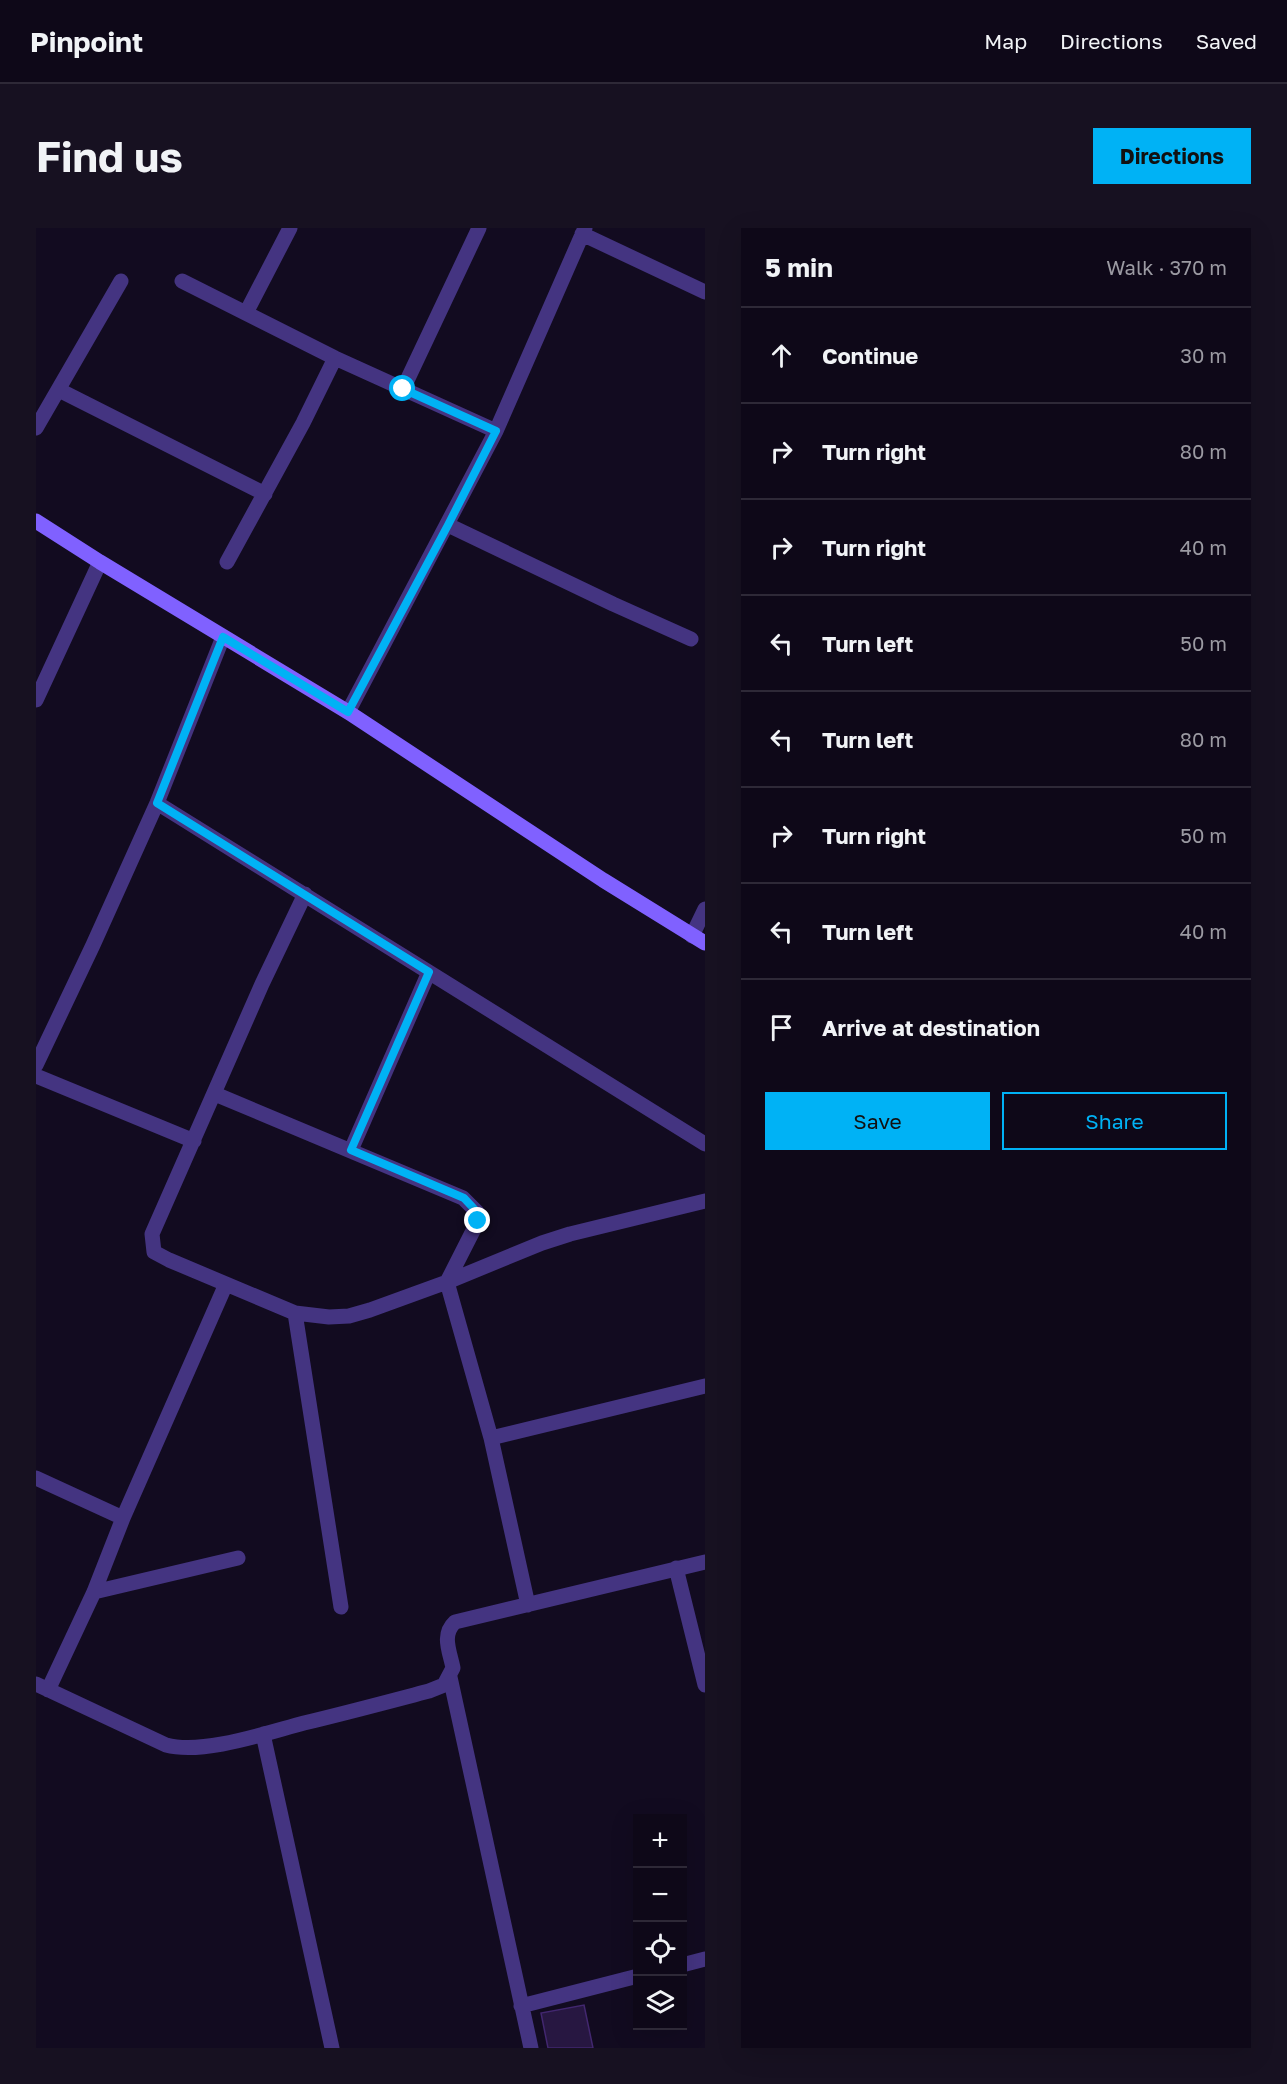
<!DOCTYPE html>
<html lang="en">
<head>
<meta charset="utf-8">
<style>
  :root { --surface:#0e0818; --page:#171121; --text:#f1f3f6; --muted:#9b9aa2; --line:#2e2937; --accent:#00b2f5 }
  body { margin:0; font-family:"Golos Text",sans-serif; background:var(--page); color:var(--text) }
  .controls { position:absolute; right:18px; bottom:18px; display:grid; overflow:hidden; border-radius:0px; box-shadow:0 6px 24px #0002 }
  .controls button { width:54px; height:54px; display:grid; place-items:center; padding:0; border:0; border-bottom:2px solid var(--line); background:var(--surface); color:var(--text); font:30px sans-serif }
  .stop { position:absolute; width:18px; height:18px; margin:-14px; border:4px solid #00b2f5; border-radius:50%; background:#fff }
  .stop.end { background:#00b2f5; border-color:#fff; box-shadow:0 2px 6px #0008 }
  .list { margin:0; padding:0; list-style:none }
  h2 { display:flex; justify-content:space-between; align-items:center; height:78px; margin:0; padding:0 24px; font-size:26px }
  h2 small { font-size:20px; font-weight:400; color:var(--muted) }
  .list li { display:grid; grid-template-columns:39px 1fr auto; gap:18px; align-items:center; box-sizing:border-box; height:96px; padding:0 24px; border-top:2px solid var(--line) }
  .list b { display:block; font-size:22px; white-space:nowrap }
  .list em { font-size:20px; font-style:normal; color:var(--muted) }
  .actions { display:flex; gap:12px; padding:18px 24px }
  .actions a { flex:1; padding:14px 0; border:2px solid var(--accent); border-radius:0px; text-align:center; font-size:21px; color:var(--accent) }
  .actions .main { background:var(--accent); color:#111 }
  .icon { flex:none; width:33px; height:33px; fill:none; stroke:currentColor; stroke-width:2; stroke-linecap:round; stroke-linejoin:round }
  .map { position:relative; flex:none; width:669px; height:1820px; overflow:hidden; border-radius:0px }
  header { display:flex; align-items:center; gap:36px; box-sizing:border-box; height:84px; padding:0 30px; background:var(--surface); border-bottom:2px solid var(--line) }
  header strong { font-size:28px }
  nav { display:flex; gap:33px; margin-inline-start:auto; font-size:21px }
  .intro { display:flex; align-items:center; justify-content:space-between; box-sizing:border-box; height:144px; padding:0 36px }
  h1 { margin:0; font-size:42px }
  .button { padding:15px 27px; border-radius:0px; background:var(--accent); color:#111; font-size:21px; font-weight:700 }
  main { display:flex; gap:36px; padding:0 36px }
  aside { flex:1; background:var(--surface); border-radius:0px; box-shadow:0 6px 24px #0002 }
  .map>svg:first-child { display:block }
  .building { fill:#271741; stroke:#42276f; stroke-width:1.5 }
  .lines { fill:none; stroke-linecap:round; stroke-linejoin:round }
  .street { stroke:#443481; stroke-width:15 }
  .secondary { stroke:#8061ff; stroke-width:15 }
  .route { stroke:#00b2f5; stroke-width:8 }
</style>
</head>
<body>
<header>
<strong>Pinpoint</strong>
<nav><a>Map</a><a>Directions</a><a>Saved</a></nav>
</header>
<div class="intro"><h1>Find us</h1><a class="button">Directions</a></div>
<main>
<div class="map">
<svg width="669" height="1820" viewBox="0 0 669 1820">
  <rect width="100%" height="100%" fill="#120b20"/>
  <path class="building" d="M 548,1777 L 557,1820 L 512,1820 L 505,1785 Z"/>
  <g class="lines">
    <path class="street" d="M 546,6 L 669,64
      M 146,53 L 299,130 L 460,203
      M 210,85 L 254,0
      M 367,161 L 443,0
      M 23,162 L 229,266
      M 0,200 L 85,53
      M 412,297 L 577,376 L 655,411
      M 191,334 L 267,195 L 299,130
      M 0,472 L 64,334
      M 312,484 L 460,203 L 549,0
      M 121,575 L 669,916
      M 269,666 L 226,756 L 116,1006 L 118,1024 L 133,1032 L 259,1085 L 293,1089 L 313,1088 L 334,1082 L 411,1054 L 506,1015 L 534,1006 L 669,973
      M 656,708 L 669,681
      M 0,837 L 57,717 L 121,575 L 187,409
      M 0,848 L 158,913
      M 179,866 L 427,970 L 441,984 L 442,993 L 411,1054 L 455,1210 L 492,1377
      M 315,922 L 393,744
      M 259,1085 L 305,1379
      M 455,1210 L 669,1158
      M 0,1250 L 87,1290
      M 640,1340 L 669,1457
      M 58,1364 L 202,1330
      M 414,1449 L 495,1820
      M 0,1456 L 130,1517 C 167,1527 230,1505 268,1495 C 310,1485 351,1474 393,1463 L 408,1457 L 417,1440 C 414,1424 405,1407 419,1394 L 669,1334
      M 12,1462 L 58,1364 L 87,1290 L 190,1056
      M 227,1506 L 296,1820
      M 646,1737 L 669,1731
      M 485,1778 L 602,1748"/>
    <path class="secondary" d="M 0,293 L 64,334 L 312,484 L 567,652 L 669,715"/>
  </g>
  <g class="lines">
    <path class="route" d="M 367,161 L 460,203 L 412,297 L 312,484 L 187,409 L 121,575 L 393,744 L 315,922 L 428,970 L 441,984 L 442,993"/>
  </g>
</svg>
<div class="controls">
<button>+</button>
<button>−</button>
<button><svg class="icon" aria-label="locate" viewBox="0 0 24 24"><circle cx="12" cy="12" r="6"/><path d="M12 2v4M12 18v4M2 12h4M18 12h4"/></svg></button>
<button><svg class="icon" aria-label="layers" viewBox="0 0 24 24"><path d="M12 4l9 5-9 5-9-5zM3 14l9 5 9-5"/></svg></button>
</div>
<div class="stop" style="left:367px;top:161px"></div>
<div class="stop end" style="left:442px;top:993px"></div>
</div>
<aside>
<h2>5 min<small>Walk · 370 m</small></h2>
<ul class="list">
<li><svg class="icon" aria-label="ahead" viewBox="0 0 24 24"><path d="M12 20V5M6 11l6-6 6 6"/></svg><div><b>Continue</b></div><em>30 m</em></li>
<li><svg class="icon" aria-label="right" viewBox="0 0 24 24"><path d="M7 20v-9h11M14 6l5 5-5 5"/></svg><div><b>Turn right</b></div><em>80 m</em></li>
<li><svg class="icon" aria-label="right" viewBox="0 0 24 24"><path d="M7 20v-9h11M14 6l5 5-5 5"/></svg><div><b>Turn right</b></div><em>40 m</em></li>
<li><svg class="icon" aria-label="left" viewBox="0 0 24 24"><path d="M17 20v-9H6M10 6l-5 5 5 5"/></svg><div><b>Turn left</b></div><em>50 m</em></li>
<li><svg class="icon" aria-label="left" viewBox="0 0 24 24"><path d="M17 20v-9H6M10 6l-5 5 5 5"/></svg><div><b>Turn left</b></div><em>80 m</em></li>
<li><svg class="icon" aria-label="right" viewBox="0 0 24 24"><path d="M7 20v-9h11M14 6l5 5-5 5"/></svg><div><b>Turn right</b></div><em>50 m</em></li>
<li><svg class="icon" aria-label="left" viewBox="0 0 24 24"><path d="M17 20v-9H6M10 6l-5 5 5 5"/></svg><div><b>Turn left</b></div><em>40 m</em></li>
<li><svg class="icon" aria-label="arrive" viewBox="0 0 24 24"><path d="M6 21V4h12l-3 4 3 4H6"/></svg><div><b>Arrive at destination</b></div></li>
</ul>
<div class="actions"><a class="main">Save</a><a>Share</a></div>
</aside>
</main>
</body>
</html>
